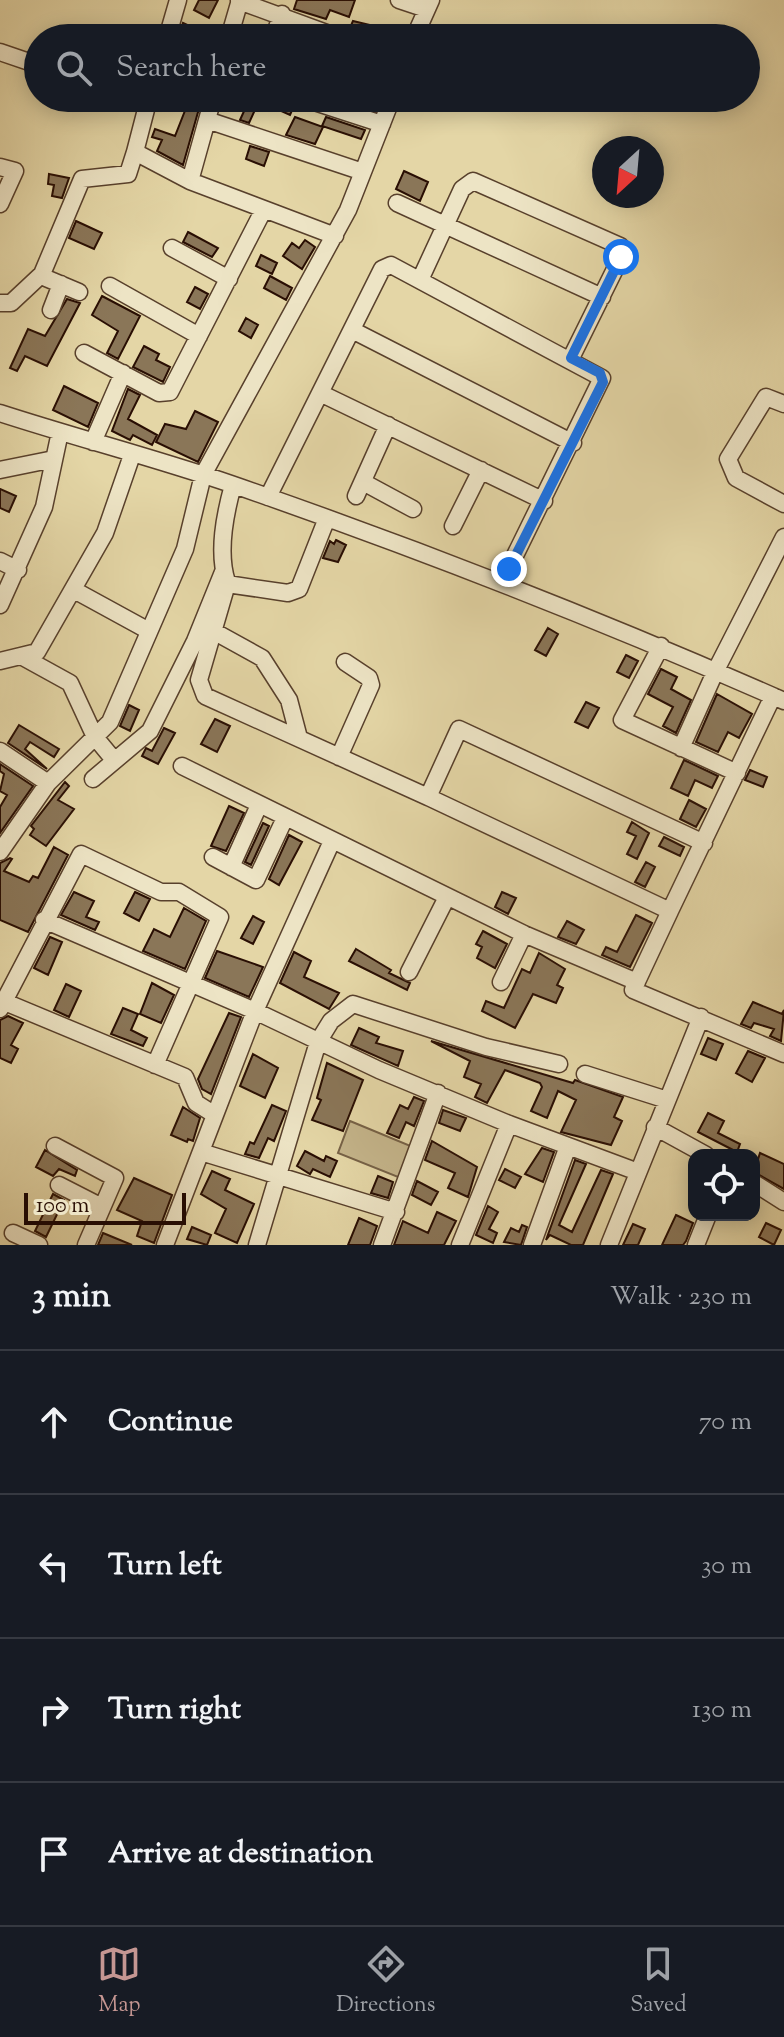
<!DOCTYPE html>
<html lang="en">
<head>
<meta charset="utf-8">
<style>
  :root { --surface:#171b24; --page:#242831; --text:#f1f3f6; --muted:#9ea1a6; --line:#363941; --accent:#c59692 }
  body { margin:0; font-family:"Sorts Mill Goudy",serif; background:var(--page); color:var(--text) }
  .controls { position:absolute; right:24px; bottom:24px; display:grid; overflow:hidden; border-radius:16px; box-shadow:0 4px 20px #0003 }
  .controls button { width:72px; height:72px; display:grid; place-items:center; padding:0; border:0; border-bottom:2px solid var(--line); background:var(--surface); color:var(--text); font:40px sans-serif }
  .compass { position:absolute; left:592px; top:136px; width:72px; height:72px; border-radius:50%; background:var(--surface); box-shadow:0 4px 20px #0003; rotate:206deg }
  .scale { position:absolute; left:24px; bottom:20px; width:162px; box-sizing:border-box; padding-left:8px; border:4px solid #290e03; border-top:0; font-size:22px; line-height:28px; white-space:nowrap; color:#290e03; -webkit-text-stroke:6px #ede4c5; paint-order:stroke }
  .stop { position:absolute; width:24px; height:24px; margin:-18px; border:6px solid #1a73e8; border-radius:50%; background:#fff }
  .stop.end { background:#1a73e8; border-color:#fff; box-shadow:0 2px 8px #0008 }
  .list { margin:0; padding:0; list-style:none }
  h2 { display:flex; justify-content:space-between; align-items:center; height:104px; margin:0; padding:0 32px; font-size:34px }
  h2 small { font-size:26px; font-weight:400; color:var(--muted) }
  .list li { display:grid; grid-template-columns:52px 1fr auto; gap:24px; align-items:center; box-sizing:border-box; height:144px; padding:0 32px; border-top:2px solid var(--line) }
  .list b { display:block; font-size:30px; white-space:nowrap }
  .list em { font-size:26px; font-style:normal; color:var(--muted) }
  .icon { flex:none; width:44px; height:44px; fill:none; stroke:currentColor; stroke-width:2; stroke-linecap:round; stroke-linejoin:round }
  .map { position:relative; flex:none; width:784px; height:1245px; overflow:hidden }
  .search { position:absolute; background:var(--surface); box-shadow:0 4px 20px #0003; left:24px; right:24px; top:24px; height:88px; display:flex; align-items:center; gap:20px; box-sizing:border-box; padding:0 28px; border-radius:44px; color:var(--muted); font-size:30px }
  .sheet { height:680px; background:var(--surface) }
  nav { display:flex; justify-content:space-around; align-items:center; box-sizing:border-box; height:112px; border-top:2px solid var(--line); background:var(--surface); font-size:22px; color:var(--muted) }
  nav a { display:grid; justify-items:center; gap:4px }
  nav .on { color:var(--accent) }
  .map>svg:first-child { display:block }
  .green { fill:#c4b48a; stroke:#766146; stroke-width:2 }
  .building { fill:#8a7658; stroke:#290e03; stroke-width:2 }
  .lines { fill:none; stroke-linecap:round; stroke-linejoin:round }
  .minor-casing { stroke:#58402c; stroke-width:19 }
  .minor { stroke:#ede4c5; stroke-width:16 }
  .route { stroke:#1a73e8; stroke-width:10 }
</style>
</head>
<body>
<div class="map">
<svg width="784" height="1245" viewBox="0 0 784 1245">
  <rect width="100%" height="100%" fill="#e4d6a6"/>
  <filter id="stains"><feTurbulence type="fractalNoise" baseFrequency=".0025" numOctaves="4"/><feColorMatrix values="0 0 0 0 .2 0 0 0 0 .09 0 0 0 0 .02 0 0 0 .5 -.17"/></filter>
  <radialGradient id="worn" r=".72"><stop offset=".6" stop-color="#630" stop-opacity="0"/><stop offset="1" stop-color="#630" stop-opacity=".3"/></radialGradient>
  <path class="green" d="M 350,1121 L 413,1147 L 403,1179 L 338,1153 Z"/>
  <path class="building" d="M 199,0 L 218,0 L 209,18 L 194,10 Z
    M 297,0 L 355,0 L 349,17 L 330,10 L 326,19 L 294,9 Z
    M 353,21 L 378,27 L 399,38 L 364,38 L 349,30 Z
    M 183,23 L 215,38 L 178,38 Z
    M 190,98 L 202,98 L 183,165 L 157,151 L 162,140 L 152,137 L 155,129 L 175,136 Z
    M 250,98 L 291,98 L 294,106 L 290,115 L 259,101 L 249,123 L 240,120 Z
    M 295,117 L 323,127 L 315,144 L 286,135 Z
    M 326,117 L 365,130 L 361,139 L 322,126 Z
    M 250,146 L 269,152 L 264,166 L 246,159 Z
    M 404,171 L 428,182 L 420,201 L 396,189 Z
    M 49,174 L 69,178 L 62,198 L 52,196 L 54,185 L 48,184 Z
    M 76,221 L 102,233 L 94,249 L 69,238 Z
    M 188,232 L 218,248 L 212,257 L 183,242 Z
    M 305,240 L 315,247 L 302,269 L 283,256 L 292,243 L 299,248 Z
    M 261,255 L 277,263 L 272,274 L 256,266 Z
    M 270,276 L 292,288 L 286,300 L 264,288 Z
    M 195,287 L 208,294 L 200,309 L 187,302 Z
    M 102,296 L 140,316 L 118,359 L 107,353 L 118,331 L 92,315 Z
    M 67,299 L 80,303 L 47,366 L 25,356 L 17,371 L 10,368 L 28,329 L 45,336 Z
    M 246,318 L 258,325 L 251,338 L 239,331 Z
    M 144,346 L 159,354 L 156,360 L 170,367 L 163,382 L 133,367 Z
    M 64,386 L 98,403 L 88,427 L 53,410 Z
    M 128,389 L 140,395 L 128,419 L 157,435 L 152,445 L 133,435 L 130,440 L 112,431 Z
    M 195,411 L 218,422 L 198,462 L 156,442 L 165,424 L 186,429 Z
    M 0,489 L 16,496 L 9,512 L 0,508 Z
    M 336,540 L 346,545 L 338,562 L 323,558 L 330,541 L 334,544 Z
    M 548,628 L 558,634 L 546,656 L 535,650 Z
    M 626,655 L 638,661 L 629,678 L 617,672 Z
    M 661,669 L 677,677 L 671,689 L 691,700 L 676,733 L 663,726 L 673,707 L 648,694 Z
    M 717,694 L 752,714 L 739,738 L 728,732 L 718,752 L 696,742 Z
    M 586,702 L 599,708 L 588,728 L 575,722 Z
    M 129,705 L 139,710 L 130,731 L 120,726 Z
    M 215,719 L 230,726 L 217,752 L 201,744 Z
    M 19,725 L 59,749 L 54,757 L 30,742 L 25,749 L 47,769 L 8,743 Z
    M 164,728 L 175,733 L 158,764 L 142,756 L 146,748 L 152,751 Z
    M 684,760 L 718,776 L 712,788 L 695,780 L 688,796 L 671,788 Z
    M 0,764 L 33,786 L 0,833 L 0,807 L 7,795 L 0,791 L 4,774 L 0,771 Z
    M 750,770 L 767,777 L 763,787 L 745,780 Z
    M 65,782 L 69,786 L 58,800 L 74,809 L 46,846 L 30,835 L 34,829 L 31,826 Z
    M 689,800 L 706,809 L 696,827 L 680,819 Z
    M 229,806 L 244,813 L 226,851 L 211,846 Z
    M 632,822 L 649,833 L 637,859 L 627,854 L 636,836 L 627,832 Z
    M 263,823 L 269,826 L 251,865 L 245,862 Z
    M 289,835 L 302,842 L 279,885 L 269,879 Z
    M 664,837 L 684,847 L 680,856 L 659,846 Z
    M 54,847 L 68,855 L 28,932 L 0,920 L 0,863 L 10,858 L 12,859 L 4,871 L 29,882 L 33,876 L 38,878 Z
    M 646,862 L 655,867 L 645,887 L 635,882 Z
    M 74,892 L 94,901 L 86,917 L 99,922 L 95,930 L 61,915 Z
    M 135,892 L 150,899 L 139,921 L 124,913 Z
    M 502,892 L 516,898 L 508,914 L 495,907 Z
    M 184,908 L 206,921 L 185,969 L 143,951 L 154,929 L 170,937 Z
    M 636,915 L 652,923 L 630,967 L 602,955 L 606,947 L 617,952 Z
    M 253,916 L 264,922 L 253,944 L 241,938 Z
    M 567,921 L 584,930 L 576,944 L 558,937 Z
    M 483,931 L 507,944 L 495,968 L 477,958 L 482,947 L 476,944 Z
    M 50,937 L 62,942 L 48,975 L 34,968 Z
    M 356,949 L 391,970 L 389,973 L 410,983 L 407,990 L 349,961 Z
    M 217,951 L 263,967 L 249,997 L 205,978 Z
    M 294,952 L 311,961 L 304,977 L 339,993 L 329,1009 L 280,983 Z
    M 539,953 L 565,969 L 557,985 L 563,988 L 556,1003 L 533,994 L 515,1028 L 482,1011 L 486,1001 L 504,1008 L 522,969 L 530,973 Z
    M 152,983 L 174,995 L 161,1023 L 140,1014 Z
    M 66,984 L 81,991 L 69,1017 L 54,1010 Z
    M 753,1002 L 782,1014 L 784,1010 L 781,1041 L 770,1036 L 774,1029 L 754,1023 L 751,1028 L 741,1024 Z
    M 123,1008 L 138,1014 L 131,1030 L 147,1038 L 143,1046 L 111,1034 Z
    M 229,1013 L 241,1017 L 211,1094 L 202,1089 L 198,1079 Z
    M 8,1016 L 23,1023 L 11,1045 L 18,1049 L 11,1063 L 0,1058 L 0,1020 Z
    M 359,1028 L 379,1037 L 376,1043 L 403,1051 L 398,1066 L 351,1045 Z
    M 708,1038 L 723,1044 L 716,1060 L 701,1054 Z
    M 431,1041 L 573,1083 L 575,1080 L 623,1097 L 614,1117 L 622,1121 L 611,1145 L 561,1132 L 576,1100 L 558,1091 L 547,1118 L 531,1111 L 542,1087 L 540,1083 L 505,1070 L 487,1103 L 475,1097 L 481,1084 L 464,1077 L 470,1061 Z
    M 748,1051 L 765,1058 L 752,1082 L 736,1073 Z
    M 253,1054 L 278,1068 L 265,1098 L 240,1086 Z
    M 327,1063 L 363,1080 L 343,1131 L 312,1120 L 321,1100 L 317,1098 Z
    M 414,1097 L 424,1101 L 414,1126 L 406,1122 L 399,1138 L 387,1133 L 400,1105 L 408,1109 Z
    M 272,1105 L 286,1111 L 274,1141 L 268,1138 L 259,1158 L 245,1154 L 250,1142 L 254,1144 Z
    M 183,1107 L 200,1118 L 193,1141 L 188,1139 L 187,1142 L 171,1135 Z
    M 443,1110 L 466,1118 L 460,1131 L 439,1123 Z
    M 708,1113 L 724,1121 L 718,1133 L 740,1144 L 737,1152 L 698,1132 Z
    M 432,1141 L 477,1167 L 468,1197 L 448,1188 L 455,1173 L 425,1160 Z
    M 542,1148 L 554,1152 L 543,1182 L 525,1174 Z
    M 45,1150 L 77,1170 L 75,1176 L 59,1169 L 53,1176 L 36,1167 Z
    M 305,1151 L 324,1161 L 326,1156 L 337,1161 L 330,1177 L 313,1169 L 310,1174 L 297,1166 Z
    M 760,1153 L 784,1164 L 784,1189 L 754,1172 Z
    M 575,1160 L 586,1164 L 559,1225 L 572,1232 L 601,1170 L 613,1174 L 583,1245 L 571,1245 L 550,1235 L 546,1240 Z
    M 505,1169 L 521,1177 L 515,1188 L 499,1180 Z
    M 212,1171 L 230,1179 L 225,1190 L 254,1204 L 237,1243 L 215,1233 L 226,1209 L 201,1194 Z
    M 378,1176 L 393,1182 L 388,1198 L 371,1193 Z
    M 134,1178 L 172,1195 L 154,1243 L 137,1236 L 142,1221 L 117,1210 Z
    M 417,1181 L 438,1192 L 431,1205 L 412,1195 Z
    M 53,1194 L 64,1200 L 46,1237 L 35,1231 Z
    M 488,1206 L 498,1212 L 489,1229 L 497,1233 L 493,1243 L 476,1235 Z
    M 437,1212 L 456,1221 L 444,1245 L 394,1245 L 403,1221 L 428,1233 Z
    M 676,1215 L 693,1223 L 686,1241 L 683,1245 L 662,1245 Z
    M 359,1218 L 377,1226 L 370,1245 L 348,1245 Z
    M 766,1223 L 781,1230 L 774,1245 L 759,1237 Z
    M 633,1224 L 645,1229 L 638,1245 L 623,1245 Z
    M 522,1225 L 527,1227 L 521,1245 L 504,1242 L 511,1228 L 519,1232 Z
    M 192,1227 L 211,1235 L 207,1245 L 187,1239 Z
    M 103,1233 L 132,1245 L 98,1245 Z"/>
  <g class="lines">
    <defs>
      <path id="minor" d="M 399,0 L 426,9
        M 239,1 L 340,38
        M 167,38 L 178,0
        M 229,38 L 240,0
        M 273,38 L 282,14
        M 414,38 L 431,0
        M 0,52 L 38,65
        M 149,98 L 135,152 L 190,181 L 335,236
        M 302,98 L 382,124
        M 207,120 L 213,98
        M 0,167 L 15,171 L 0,204
        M 190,181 L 207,120 L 363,172
        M 397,203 L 602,297
        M 172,248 L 229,279
        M 41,276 L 79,292
        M 420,280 L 462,189 L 473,181 L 620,246 L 621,257 L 571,358
        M 110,286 L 199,336
        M 0,303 L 11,303 L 42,274 L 82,179 L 128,174 L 135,152
        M 51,310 L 61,284
        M 352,330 L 573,443
        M 84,353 L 159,393 L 170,392 L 264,209
        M 320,393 L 544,501
        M 784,404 L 766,397 L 728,459 L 736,478 L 784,504
        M 0,413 C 77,438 155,458 231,484 C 419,549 603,621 784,701
        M 93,442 L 123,373
        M 0,470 L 54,459
        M 363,482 L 413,509
        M 356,496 L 388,425
        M 268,497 L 382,269 L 391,265 L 602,378 L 502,582
        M 327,518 L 299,589 L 288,593 L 227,584 L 199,680 L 205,696 L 428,797
        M 453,526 L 481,470
        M 0,561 L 18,570
        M 227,582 C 217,552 225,514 233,485
        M 74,590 L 149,631
        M 0,605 L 44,507 L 60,432
        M 215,632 L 262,658 L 289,700 L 299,738
        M 661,646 L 622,720 L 737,773
        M 21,656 L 70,683 L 95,737 L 114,760
        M 0,661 L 37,652 L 105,533 L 132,455
        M 681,748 L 716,670 L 784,537
        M 0,751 L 48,783
        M 339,757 L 371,685 L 369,678 L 345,662
        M 182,766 L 524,934 L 637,982
        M 93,779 L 150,731 L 195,641 L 223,572
        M 332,841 L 255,1011 L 379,1070 L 509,1124 L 460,1245
        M 704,843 L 459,729 L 428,797 L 670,911 L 633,990 L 784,1054
        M 0,852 L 48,783 L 110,722 L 185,549 L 203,475 L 348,210 L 392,98
        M 213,857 L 256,880 L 285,818
        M 231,867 L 259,805
        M 670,911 L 773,696
        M 44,920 L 255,1011 L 215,1115
        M 409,972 L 447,897
        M 501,982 L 524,934
        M 0,1000 L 185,1077 L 196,1103 L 215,1115 L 165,1245
        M 0,1009 L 81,854 L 161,892 L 179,892 L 220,917 L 155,1065
        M 585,1074 L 667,1100
        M 509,1124 L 638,1172
        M 655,1127 L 706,1155
        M 55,1146 L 115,1178 L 86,1245
        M 201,1152 L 396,1212
        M 754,1183 L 784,1202
        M 59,1185 L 102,1207
        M 13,1233 L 39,1245
        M 257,1245 L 318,1042 L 331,1021 L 353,1004 L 486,1047 L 559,1064
        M 382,1245 L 438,1093
        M 532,1245 L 568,1146
        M 609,1245 L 701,1017
        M 696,1245 L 708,1215"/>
    </defs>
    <use href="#minor" class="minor-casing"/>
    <use href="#minor" class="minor"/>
  </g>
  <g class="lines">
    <path class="route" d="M 509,569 L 603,382 L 600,373 L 571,358 L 621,257"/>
  </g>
  <rect width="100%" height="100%" filter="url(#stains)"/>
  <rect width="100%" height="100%" fill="url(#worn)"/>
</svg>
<div class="controls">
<button><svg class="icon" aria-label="locate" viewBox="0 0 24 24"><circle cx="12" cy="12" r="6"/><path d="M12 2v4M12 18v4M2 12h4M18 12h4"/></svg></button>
</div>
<svg class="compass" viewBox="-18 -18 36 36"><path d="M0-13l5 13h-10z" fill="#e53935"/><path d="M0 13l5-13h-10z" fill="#9ea1a6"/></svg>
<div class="scale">100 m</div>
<div class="stop" style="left:621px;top:257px"></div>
<div class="stop end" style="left:509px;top:569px"></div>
<div class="search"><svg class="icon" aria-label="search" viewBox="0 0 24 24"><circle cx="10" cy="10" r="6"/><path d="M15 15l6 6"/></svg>Search here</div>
</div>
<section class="sheet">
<h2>3 min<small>Walk · 230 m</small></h2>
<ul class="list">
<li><svg class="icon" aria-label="ahead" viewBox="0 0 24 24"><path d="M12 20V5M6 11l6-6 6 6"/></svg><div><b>Continue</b></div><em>70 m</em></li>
<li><svg class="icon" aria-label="left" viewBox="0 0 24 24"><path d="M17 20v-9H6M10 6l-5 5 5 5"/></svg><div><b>Turn left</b></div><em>30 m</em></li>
<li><svg class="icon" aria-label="right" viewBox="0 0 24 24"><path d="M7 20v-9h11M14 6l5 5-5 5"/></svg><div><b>Turn right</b></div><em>130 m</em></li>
<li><svg class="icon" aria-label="arrive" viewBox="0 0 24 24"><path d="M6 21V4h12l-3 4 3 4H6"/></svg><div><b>Arrive at destination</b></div></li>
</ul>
</section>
<nav>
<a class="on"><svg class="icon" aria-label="map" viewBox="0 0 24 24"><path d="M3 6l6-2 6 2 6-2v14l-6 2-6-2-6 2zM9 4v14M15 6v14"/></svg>Map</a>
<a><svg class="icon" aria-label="directions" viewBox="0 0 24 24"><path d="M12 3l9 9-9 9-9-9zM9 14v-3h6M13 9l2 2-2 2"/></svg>Directions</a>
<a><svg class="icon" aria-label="saved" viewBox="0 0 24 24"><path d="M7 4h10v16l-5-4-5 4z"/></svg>Saved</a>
</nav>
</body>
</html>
